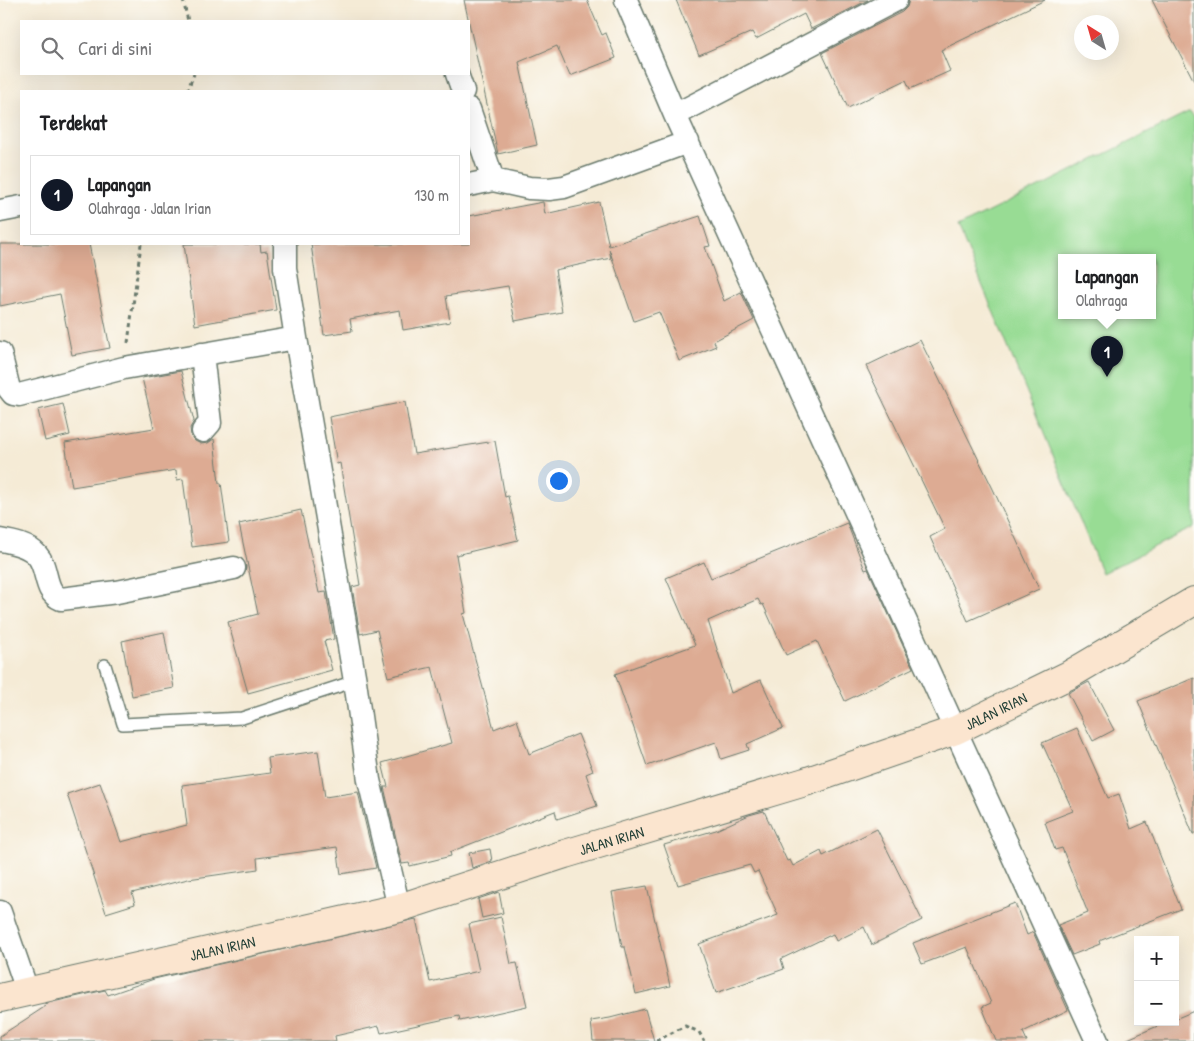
<!DOCTYPE html>
<html lang="id">
<head>
<meta charset="utf-8">
<style>
  :root { --surface:#fff; --page:#f6f6f6; --text:#202124; --muted:#757577; --line:#e0e0e0; --accent:#111827 }
  body { margin:0; font-family:"Patrick Hand",sans-serif; background:var(--page); color:var(--text) }
  .controls { position:absolute; right:15px; bottom:15px; display:grid; overflow:hidden; border-radius:0px; box-shadow:0 5px 20px #0002 }
  .controls button { width:45px; height:45px; display:grid; place-items:center; padding:0; border:0; border-bottom:1px solid var(--line); background:var(--surface); color:var(--text); font:25px sans-serif }
  .compass { position:absolute; left:1074px; top:15px; width:45px; height:45px; border-radius:50%; background:var(--surface); box-shadow:0 5px 20px #0002; rotate:323deg }
  .you { position:absolute; left:558px; top:480px; width:18px; height:18px; margin:-12px; border:4px solid #fff; border-radius:50%; background:#1a73e8; box-shadow:0 0 0 8px #1a73e833 }
  .badge { display:grid; place-items:center; width:32px; height:32px; border-radius:50%; background:var(--accent); color:#fff; font-size:16px; font-weight:700 }
  .pin { position:absolute; translate:-50% -41px; filter:drop-shadow(0 1px 2px #0008) }
  .pin::after { content:''; position:absolute; top:26px; width:18px; height:15px; background:inherit; clip-path:polygon(0 0,100% 0,50% 100%) }
  .popup { position:absolute; left:1058px; top:254px; width:98px; height:65px; box-sizing:border-box; display:grid; place-content:center; border-radius:0px; background:var(--surface); filter:drop-shadow(0 1px 4px #0005); font-size:16px; white-space:nowrap; color:var(--muted) }
  .popup b { font-size:19px; color:var(--text) }
  .popup::after { content:''; position:absolute; left:50%; top:100%; margin-left:-10px; border:10px solid transparent; border-top-color:var(--surface) }
  .list { margin:0; padding:0; list-style:none }
  h2 { display:flex; justify-content:space-between; align-items:center; height:65px; margin:0; padding:0 20px; font-size:21px }
  h2 small { font-size:16px; font-weight:400; color:var(--muted) }
  .list li { display:grid; grid-template-columns:32px 1fr auto; gap:15px; align-items:center; box-sizing:border-box; height:80px; margin:0 10px 10px; padding:0 10px; border:1px solid var(--line); border-radius:0px }
  .list b { display:block; font-size:19px; white-space:nowrap }
  .list p { margin:0; font-size:16px; white-space:nowrap; color:var(--muted) }
  .list em { font-size:16px; font-style:normal; color:var(--muted) }
  .icon { flex:none; width:28px; height:28px; fill:none; stroke:currentColor; stroke-width:2; stroke-linecap:round; stroke-linejoin:round }
  .map { position:relative; flex:none; width:1194px; height:1041px; overflow:hidden }
  .search { position:absolute; background:var(--surface); box-shadow:0 5px 20px #0002; left:20px; top:20px; width:450px; height:55px; display:flex; align-items:center; gap:12px; box-sizing:border-box; padding:0 18px; border-radius:0px; color:var(--muted); font-size:19px }
  .panel { position:absolute; background:var(--surface); box-shadow:0 5px 20px #0002; left:20px; top:90px; width:450px; height:155px; border-radius:0px }
  .map>svg:first-child { display:block }
  .green { fill:#98dc94; stroke:#5c8c64; fill-rule:evenodd }
  .building { fill:#ddab93 }
  .lines { fill:none; stroke-linecap:round; stroke-linejoin:round }
  .lane-casing { stroke:#6a7a6d; stroke-width:14 }
  .street-casing { stroke:#6a7a6d; stroke-width:25 }
  .secondary-casing { stroke:#6a7a6d; stroke-width:30 }
  .path { stroke:#6a7a6d; stroke-width:3; stroke-dasharray:4 4; stroke-linecap:butt }
  .lane { stroke:#fff; stroke-width:11 }
  .street { stroke:#fff; stroke-width:22 }
  .secondary { stroke:#fbe5cf; stroke-width:28 }
  .labels { text-anchor:middle; dominant-baseline:central; stroke-width:4.5; stroke-linejoin:round; paint-order:stroke }
  .street-label { font-size:15px; fill:#1f3d34; stroke:#fdfcf7 }
</style>
</head>
<body>
<div class="map">
<svg width="1194" height="1041" viewBox="0 0 1194 1041">
  <rect width="100%" height="100%" fill="#fdfcf7"/>
  <filter id="ink" filterUnits="userSpaceOnUse"><feTurbulence type="fractalNoise" baseFrequency=".02" numOctaves="2"/><feDisplacementMap in="SourceGraphic" scale="10" xChannelSelector="R" yChannelSelector="G"/><feConvolveMatrix kernelMatrix="1 2 1 2 8 2 1 2 1" color-interpolation-filters="sRGB"/></filter>
  <filter id="wash" filterUnits="userSpaceOnUse"><feTurbulence type="fractalNoise" baseFrequency=".0096" numOctaves="4" result="noise"/><feDisplacementMap in="SourceGraphic" scale="20" xChannelSelector="R" yChannelSelector="G"/><feGaussianBlur stdDeviation="1.12" result="paint"/><feColorMatrix in="noise" values="0 0 0 0 0 0 0 0 0 0 0 0 0 0 0 0 0 1.4 0 .05"/><feComposite in="paint" operator="in"/></filter>
  <g filter="url(#wash)">
    <rect width="100%" height="100%" fill="#f5ebd6"/>
    <path class="green" d="M 1190,112 L 1194,120 L 1194,527 L 1102,573 L 958,227 ZM 1062,258 L 1152,258 L 1152,316 L 1062,316 Z"/>
    <g id="blocks">
      <path class="building" d="M 464,0 L 587,0 L 602,35 L 606,33 L 616,58 L 570,76 L 557,46 L 519,62 L 537,145 L 498,154 Z
        M 676,0 L 868,0 L 811,29 L 804,14 L 756,39 L 752,32 L 699,55 Z
        M 909,0 L 1045,0 L 941,50 L 950,71 L 910,89 L 906,80 L 848,108 L 822,53 L 902,12 L 907,7 Z
        M 1152,0 L 1194,0 L 1194,81 Z
        M 543,202 L 545,214 L 599,202 L 609,246 L 700,216 L 710,246 L 705,247 L 724,301 L 741,292 L 754,320 L 714,341 L 716,346 L 679,361 L 659,312 L 634,321 L 609,249 L 611,258 L 555,270 L 562,312 L 515,321 L 508,286 L 446,296 L 450,322 L 403,330 L 400,310 L 350,319 L 352,331 L 324,335 L 311,244 L 469,244 L 469,216 Z
        M 0,244 L 89,244 L 110,348 L 72,355 L 60,294 L 0,306 Z
        M 184,244 L 260,244 L 261,252 L 267,251 L 276,310 L 195,325 Z
        M 920,340 L 993,489 L 1039,589 L 968,621 L 930,537 L 945,529 L 866,366 Z
        M 181,371 L 194,421 L 190,428 L 191,436 L 195,441 L 201,444 L 208,443 L 214,439 L 219,483 L 221,483 L 229,542 L 192,547 L 183,479 L 177,480 L 176,470 L 72,487 L 65,443 L 154,428 L 142,378 Z
        M 405,402 L 414,454 L 495,441 L 505,497 L 508,496 L 518,540 L 456,555 L 466,613 L 463,614 L 494,729 L 517,720 L 529,754 L 578,734 L 593,771 L 586,774 L 597,806 L 557,819 L 555,811 L 450,852 L 451,856 L 410,866 L 409,863 L 402,864 L 384,787 L 388,787 L 382,763 L 452,743 L 432,667 L 388,677 L 377,630 L 360,634 L 352,587 L 360,585 L 340,463 L 337,464 L 329,417 Z
        M 63,404 L 70,435 L 45,441 L 38,410 Z
        M 301,510 L 319,593 L 326,592 L 334,639 L 324,641 L 332,670 L 248,693 L 228,622 L 258,614 L 239,524 Z
        M 847,523 L 865,570 L 868,569 L 913,668 L 845,701 L 817,641 L 786,655 L 763,604 L 761,605 L 758,599 L 708,621 L 731,693 L 761,680 L 783,728 L 747,744 L 749,750 L 721,759 L 716,742 L 647,766 L 615,674 L 695,645 L 666,578 L 704,562 L 711,578 Z
        M 164,632 L 174,688 L 132,696 L 122,641 Z
        M 1194,678 L 1194,834 L 1193,834 L 1138,701 Z
        M 1089,682 L 1114,730 L 1093,741 L 1068,693 Z
        M 1077,728 L 1108,798 L 1119,794 L 1131,829 L 1147,822 L 1181,909 L 1099,941 L 1100,944 L 1072,955 L 1058,925 L 1088,913 L 1062,848 L 1055,850 L 1045,822 L 1073,811 L 1042,743 Z
        M 318,751 L 325,797 L 358,792 L 376,868 L 341,874 L 337,847 L 257,858 L 258,869 L 188,879 L 132,893 L 135,904 L 106,913 L 67,794 L 100,783 L 121,842 L 187,825 L 182,785 L 270,773 L 268,758 Z
        M 764,811 L 787,861 L 790,860 L 793,866 L 821,851 L 823,856 L 877,829 L 922,920 L 872,945 L 864,927 L 836,941 L 833,934 L 781,959 L 784,969 L 716,993 L 699,944 L 778,915 L 758,871 L 754,873 L 750,865 L 678,885 L 664,845 L 716,830 L 749,815 Z
        M 490,849 L 492,861 L 472,868 L 469,853 Z
        M 647,886 L 670,986 L 636,994 L 625,947 L 622,947 L 612,892 Z
        M 499,892 L 503,913 L 482,918 L 478,899 Z
        M 1015,903 L 1027,935 L 1033,932 L 1068,1010 L 1023,1032 L 1027,1041 L 996,1041 L 982,1007 L 991,1003 L 967,947 L 922,964 L 913,943 Z
        M 501,917 L 511,964 L 517,963 L 527,1006 L 460,1021 L 459,1016 L 381,1033 L 379,1026 L 335,1036 L 336,1041 L 0,1041 L 0,1036 L 46,1006 L 44,1004 L 105,990 L 108,995 L 154,979 L 416,919 L 430,982 L 479,971 L 469,924 Z
        M 645,1009 L 654,1041 L 593,1041 L 591,1021 L 610,1018 Z
        M 1194,1011 L 1194,1041 L 1123,1041 L 1167,1022 L 1175,1022 L 1175,1019 Z"/>
    </g>
  </g>
  <g filter="url(#ink)">
    <use href="#blocks" fill-opacity="0" stroke="#6a7a6d" stroke-width="1"/>
    <g class="lines">
      <defs>
        <path id="lane" d="M 105,665 L 123,724 L 242,718 L 355,681"/>
        <path id="street" d="M 626,0 L 675,115 L 1097,1041
          M 457,74 L 463,91
          M 469,109 L 493,180
          M 675,115 L 896,0
          M 469,185 L 493,180 L 529,188 L 549,189 L 564,187 L 688,142
          M 0,211 L 21,207
          M 285,244 L 285,268 L 296,338 L 355,681 L 369,780 L 399,908
          M 0,353 L 9,389 L 13,394 L 19,395 L 124,368 L 296,338
          M 202,354 L 210,423 L 203,431
          M 0,540 C 12,542 28,545 37,555 C 49,568 43,592 61,599 L 117,592 L 234,568
          M 0,912 L 28,993"/>
        <g id="secondary">
          <path id="s1" d="M 0,998 L 399,908 L 565,854 L 805,782 L 956,730 L 1069,675 L 1194,601"/>
        </g>
      </defs>
      <use href="#lane" class="lane-casing"/>
      <use href="#street" class="street-casing"/>
      <use href="#secondary" class="secondary-casing"/>
      <path class="path" d="M 183,0 L 188,21
        M 187,91 L 194,74
        M 128,343 L 141,244
        M 656,1041 L 685,1026 L 699,1032 L 704,1041"/>
      <use href="#lane" class="lane"/>
      <use href="#street" class="street"/>
      <use href="#secondary" class="secondary"/>
    </g>
  </g>
  <g class="labels">
    <g class="street-label">
      <text stroke="none"><textPath href="#s1" startOffset="1038">JALAN IRIAN</textPath></text>
      <text stroke="none"><textPath href="#s1" startOffset="632">JALAN IRIAN</textPath></text>
      <text stroke="none"><textPath href="#s1" startOffset="228">JALAN IRIAN</textPath></text>
    </g>
  </g>
</svg>
<div class="controls">
<button>+</button>
<button>−</button>
</div>
<svg class="compass" viewBox="-18 -18 36 36"><path d="M0-13l5 13h-10z" fill="#e53935"/><path d="M0 13l5-13h-10z" fill="#757577"/></svg>
<div class="you"></div>
<div class="pin badge" style="left:1107px;top:377px">1</div>
<div class="popup"><b>Lapangan</b>Olahraga</div>
<div class="search"><svg class="icon" aria-label="search" viewBox="0 0 24 24"><circle cx="10" cy="10" r="6"/><path d="M15 15l6 6"/></svg>Cari di sini</div>
<section class="panel">
<h2>Terdekat<small></small></h2>
<ul class="list">
<li><span class="badge">1</span><div><b>Lapangan</b><p>Olahraga · Jalan Irian</p></div><em>130 m</em></li>
</ul>
</section>
</div>
</body>
</html>
